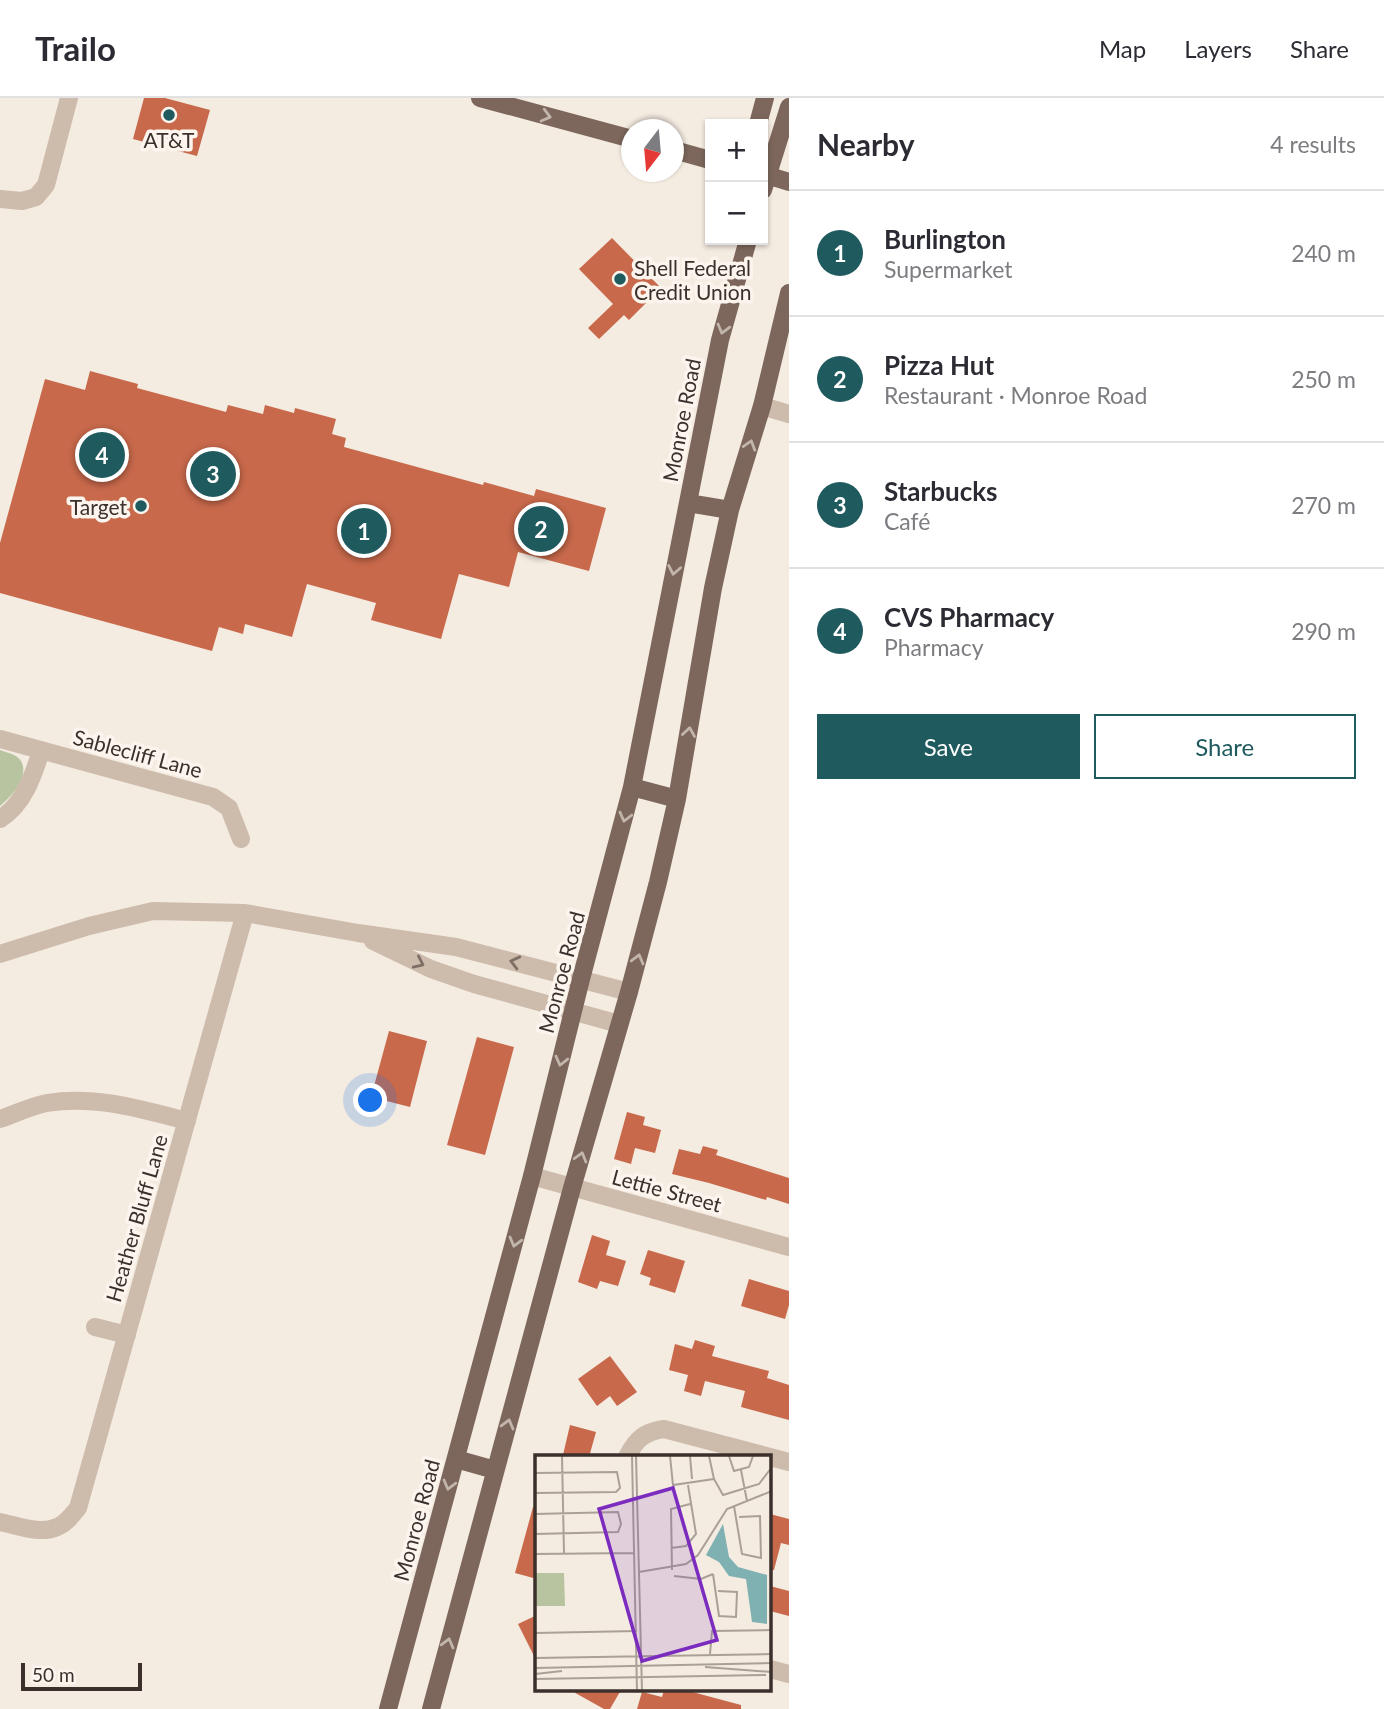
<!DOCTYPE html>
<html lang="en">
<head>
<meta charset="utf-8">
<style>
  :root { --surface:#fff; --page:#f2f2f3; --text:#2b2b33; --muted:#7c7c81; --line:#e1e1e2; --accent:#1f5a5e }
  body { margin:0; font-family:Lato,sans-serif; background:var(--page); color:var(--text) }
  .controls { position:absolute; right:21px; top:21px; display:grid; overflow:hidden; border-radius:0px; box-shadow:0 2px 5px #0004 }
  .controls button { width:63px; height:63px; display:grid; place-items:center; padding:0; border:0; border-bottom:2px solid var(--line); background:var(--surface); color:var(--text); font:35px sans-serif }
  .compass { position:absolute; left:621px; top:21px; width:63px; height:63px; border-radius:50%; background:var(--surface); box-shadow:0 2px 5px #0004; rotate:196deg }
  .scale { position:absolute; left:21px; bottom:18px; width:121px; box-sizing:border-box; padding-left:7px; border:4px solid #3b302b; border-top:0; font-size:19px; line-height:24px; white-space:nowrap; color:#3b302b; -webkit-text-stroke:5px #fbf5ee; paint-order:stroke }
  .you { position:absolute; left:371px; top:1003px; width:24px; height:24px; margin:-18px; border:5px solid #fff; border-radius:50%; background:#1a73e8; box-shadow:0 0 0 10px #1a73e833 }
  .badge { display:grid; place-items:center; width:46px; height:46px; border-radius:50%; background:var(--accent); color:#fff; font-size:23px; font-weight:700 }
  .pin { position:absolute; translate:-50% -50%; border:4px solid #fff; box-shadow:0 2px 7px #0006 }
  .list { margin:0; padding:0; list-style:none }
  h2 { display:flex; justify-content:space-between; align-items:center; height:91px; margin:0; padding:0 28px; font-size:30px }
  h2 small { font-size:23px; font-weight:400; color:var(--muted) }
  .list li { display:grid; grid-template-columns:46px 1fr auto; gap:21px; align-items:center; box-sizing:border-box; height:126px; padding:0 28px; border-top:2px solid var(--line) }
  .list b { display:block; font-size:26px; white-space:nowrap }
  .list p { margin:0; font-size:23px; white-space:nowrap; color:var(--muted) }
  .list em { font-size:23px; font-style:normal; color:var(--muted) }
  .actions { display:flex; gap:14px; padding:21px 28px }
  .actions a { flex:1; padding:16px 0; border:2px solid var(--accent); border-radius:0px; text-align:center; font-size:24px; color:var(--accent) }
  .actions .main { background:var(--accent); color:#fff }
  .map { position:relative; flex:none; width:789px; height:1611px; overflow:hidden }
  header { display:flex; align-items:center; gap:42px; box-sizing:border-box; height:98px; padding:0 35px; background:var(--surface); border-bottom:2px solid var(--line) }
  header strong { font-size:33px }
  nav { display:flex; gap:38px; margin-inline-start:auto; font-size:24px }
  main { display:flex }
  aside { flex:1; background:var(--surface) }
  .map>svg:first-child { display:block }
  .green { fill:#b8c4a0 }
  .building { fill:#c8694b }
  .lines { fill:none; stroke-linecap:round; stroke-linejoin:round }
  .minor { stroke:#cdbbac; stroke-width:18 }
  .major { stroke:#7d675c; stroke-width:18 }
  .oneway { stroke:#c2b5ac }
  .oneway2 { stroke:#7d6f65 }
  .poi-dot { fill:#1f5a5e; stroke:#fbf5ee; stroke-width:2.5 }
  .labels { text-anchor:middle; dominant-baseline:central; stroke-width:7; stroke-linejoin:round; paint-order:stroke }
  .poi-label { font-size:21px; fill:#3b302b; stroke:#fbf5ee }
  .street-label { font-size:21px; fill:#3b302b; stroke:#fbf5ee }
  .inset-road { fill:none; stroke:#aaa098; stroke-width:2 }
  .view { fill:#7b2cbf; fill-opacity:0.15; stroke:#7b2cbf; stroke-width:3.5 }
  .inset-edge { fill:none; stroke:#3b302b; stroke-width:3.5 }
</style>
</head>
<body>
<header>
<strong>Trailo</strong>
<nav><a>Map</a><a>Layers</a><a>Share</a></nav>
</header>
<main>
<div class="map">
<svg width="789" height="1611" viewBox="0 0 789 1611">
  <rect width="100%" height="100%" fill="#f4ebe1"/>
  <path class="green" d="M 0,652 C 7,655 17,656 21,663 C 30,679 11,699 0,708 Z"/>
  <path class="building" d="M 144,0 L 165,0 L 210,12 L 197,58 L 133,41 Z
    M 612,140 L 661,190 L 629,222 L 624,217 L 599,241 L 588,230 L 613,206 L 579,171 Z
    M 90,273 L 138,286 L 137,290 L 226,314 L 228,307 L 263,316 L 265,307 L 294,315 L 295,310 L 336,321 L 332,336 L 346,340 L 344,349 L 483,387 L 484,384 L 534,398 L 536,391 L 606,410 L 589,473 L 518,454 L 509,489 L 459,476 L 441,541 L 371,522 L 376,505 L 307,486 L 292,539 L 245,526 L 243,536 L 219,529 L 212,553 L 0,495 L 0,445 L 45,281 L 85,292 Z
    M 389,933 L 427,943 L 410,1009 L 371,999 Z
    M 477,939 L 514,949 L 485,1057 L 447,1047 Z
    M 627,1014 L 645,1019 L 643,1027 L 661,1032 L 655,1055 L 635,1050 L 631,1066 L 614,1061 Z
    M 703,1048 L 718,1052 L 716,1057 L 789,1080 L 789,1106 L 767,1099 L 766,1102 L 709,1085 L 672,1076 L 679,1051 L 700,1056 Z
    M 592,1137 L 610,1143 L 606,1157 L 626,1163 L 618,1188 L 600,1183 L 597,1191 L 578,1184 Z
    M 648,1152 L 685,1163 L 675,1195 L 649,1187 L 651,1180 L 640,1176 Z
    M 749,1181 L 789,1193 L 789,1207 L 785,1221 L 741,1208 Z
    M 695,1242 L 715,1248 L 712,1258 L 769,1273 L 767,1280 L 789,1287 L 789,1322 L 741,1309 L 745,1293 L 705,1283 L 701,1298 L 684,1293 L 688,1277 L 669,1272 L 675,1246 L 692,1251 Z
    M 610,1258 L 637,1294 L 617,1308 L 610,1298 L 597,1308 L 578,1281 Z
    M 570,1327 L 596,1334 L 589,1359 L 572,1359 L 563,1357 Z
    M 533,1409 L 537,1409 L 537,1481 L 515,1475 Z
    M 770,1416 L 789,1421 L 789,1447 L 781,1445 L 774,1472 L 770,1472 Z
    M 770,1488 L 789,1493 L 789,1518 L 770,1513 Z
    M 537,1517 L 537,1564 L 518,1526 Z
    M 570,1592 L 621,1592 L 610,1611 L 604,1611 Z
    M 664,1592 L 685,1592 L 741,1607 L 741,1611 L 637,1611 L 642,1594 L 662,1599 Z"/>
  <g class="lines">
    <path class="minor" d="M 0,101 L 22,103 L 36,99 L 46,87 L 69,0
      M 762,308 L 789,316
      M 0,641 L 213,699 L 229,710 L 241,741
      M 0,721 C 24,706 33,678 41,653
      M 373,843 L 431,871 L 474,886 L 619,926
      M 0,856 L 89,828 L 153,813 L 245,815 L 358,835 L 456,849 L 629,894
      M 0,1021 C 15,1016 31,1008 47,1005 C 94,997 141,1011 187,1023
      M 532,1078 L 789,1149
      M 95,1229 L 127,1237
      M 627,1359 C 636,1341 644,1334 664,1331 L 789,1364
      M 0,1424 C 17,1427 40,1437 57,1429 C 66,1426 73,1416 78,1410 L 245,815
      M 770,1571 L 789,1576"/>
    <path class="major" d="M 480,0 L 632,41
      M 758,26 L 765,0
      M 674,52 L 710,62
      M 763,76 L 789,84
      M 763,92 L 789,9
      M 688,405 L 730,412
      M 632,689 L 677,701
      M 456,1361 L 495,1372
      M 388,1611 L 532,1078 L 581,881 L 632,689 L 720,242 L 748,142
      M 431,1611 L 572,1090 L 629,894 L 658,784 L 677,701 L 713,490 L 730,412 L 762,308 L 789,195"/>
  </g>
  <defs><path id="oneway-chevron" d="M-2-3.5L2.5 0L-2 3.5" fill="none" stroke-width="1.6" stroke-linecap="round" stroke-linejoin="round" transform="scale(1.75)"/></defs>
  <g class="oneway">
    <use href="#oneway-chevron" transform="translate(546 18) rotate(15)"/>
    <use href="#oneway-chevron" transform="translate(723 231) rotate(105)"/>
    <use href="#oneway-chevron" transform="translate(750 347) rotate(-73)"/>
    <use href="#oneway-chevron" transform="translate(674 472) rotate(101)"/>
    <use href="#oneway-chevron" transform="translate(689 634) rotate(-81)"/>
    <use href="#oneway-chevron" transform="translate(625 719) rotate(104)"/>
    <use href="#oneway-chevron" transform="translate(638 861) rotate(-75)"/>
    <use href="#oneway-chevron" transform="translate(561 963) rotate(104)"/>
    <use href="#oneway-chevron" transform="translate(581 1059) rotate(-74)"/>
    <use href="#oneway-chevron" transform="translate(515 1144) rotate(105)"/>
    <use href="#oneway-chevron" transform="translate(508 1326) rotate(-75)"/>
    <use href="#oneway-chevron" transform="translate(449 1387) rotate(105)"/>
    <use href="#oneway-chevron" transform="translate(448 1545) rotate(-75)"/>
  </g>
  <g class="oneway2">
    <use href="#oneway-chevron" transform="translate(515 864) rotate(-166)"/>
    <use href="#oneway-chevron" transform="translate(419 865) rotate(25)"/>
  </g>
  <g class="poi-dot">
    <circle cx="169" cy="17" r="7"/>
    <circle cx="620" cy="181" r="7"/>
    <circle cx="141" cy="408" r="7"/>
  </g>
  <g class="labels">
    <g class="poi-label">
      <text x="169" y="41">AT&amp;T</text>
      <text x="634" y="169" text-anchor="start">Shell Federal<tspan x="634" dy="24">Credit Union</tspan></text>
      <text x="127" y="408" text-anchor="end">Target</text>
    </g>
    <g class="street-label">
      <text transform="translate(681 322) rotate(-79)">Monroe Road</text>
      <text transform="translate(138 655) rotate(15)">Sablecliff Lane</text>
      <text transform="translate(561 874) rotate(-75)">Monroe Road</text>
      <text transform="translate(667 1092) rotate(15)">Lettie Street</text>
      <text transform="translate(136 1120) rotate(-74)">Heather Bluff Lane</text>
      <text transform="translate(416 1422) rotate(-75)">Monroe Road</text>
    </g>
  </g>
  <g transform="translate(535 1357)">
    <rect width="236" height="236" fill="#f4ebe1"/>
    <path d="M 0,118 L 29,118 L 30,151 L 0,151 Z" fill="#b8c4a0"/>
    <path d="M 188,69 L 194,102 L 203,112 L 232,120 L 232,169 L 217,167 L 211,124 L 194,121 L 184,107 L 171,100 Z" fill="#7fb0b2"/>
    <path class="inset-road" d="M 27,1 L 29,98M 97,1 L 102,236M 101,1 L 107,236M 135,1 L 138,30 L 179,24M 155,1 L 157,24M 174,1 L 179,24 L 188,40 L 224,29 L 237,12M 194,1 L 199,16 L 214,12 L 218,1M 206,15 L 212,46M 0,18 L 82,17 L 85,33 L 81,37 L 0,38M 199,51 L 207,99 L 226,103 L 225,61 L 204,62M 0,59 L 83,57 L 86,69 L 83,77 L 0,79M 136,93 L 151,91 L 161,79 L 153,30M 0,99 L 99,98M 137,115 L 136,54 L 155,49M 104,117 L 151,109 L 163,100 L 192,54 L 237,36M 178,119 L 184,161 L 201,162 L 202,137 L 183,136M 139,121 L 166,124 L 178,119M 0,178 L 102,176M 175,199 L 177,176 L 237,175M 0,203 L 237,199M 170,212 L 237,217M 0,213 L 237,208M 0,219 L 27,216M 0,224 L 231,220"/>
    <path class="view" d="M 138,33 L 182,185 L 107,206 L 64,54 Z"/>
    <rect width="236" height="236" class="inset-edge"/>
  </g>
</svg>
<div class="controls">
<button>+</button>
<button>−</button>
</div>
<svg class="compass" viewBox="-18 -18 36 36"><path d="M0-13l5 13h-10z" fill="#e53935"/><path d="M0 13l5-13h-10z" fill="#7c7c81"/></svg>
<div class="scale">50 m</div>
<div class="you"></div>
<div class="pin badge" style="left:364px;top:433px">1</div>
<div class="pin badge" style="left:541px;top:431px">2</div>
<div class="pin badge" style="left:213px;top:376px">3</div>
<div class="pin badge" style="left:102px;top:357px">4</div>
</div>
<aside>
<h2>Nearby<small>4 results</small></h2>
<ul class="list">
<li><span class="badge">1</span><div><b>Burlington</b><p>Supermarket</p></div><em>240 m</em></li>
<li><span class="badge">2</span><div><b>Pizza Hut</b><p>Restaurant · Monroe Road</p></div><em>250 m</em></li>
<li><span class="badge">3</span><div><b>Starbucks</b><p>Café</p></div><em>270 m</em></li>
<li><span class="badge">4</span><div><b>CVS Pharmacy</b><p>Pharmacy</p></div><em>290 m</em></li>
</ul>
<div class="actions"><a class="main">Save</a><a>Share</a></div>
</aside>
</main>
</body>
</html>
